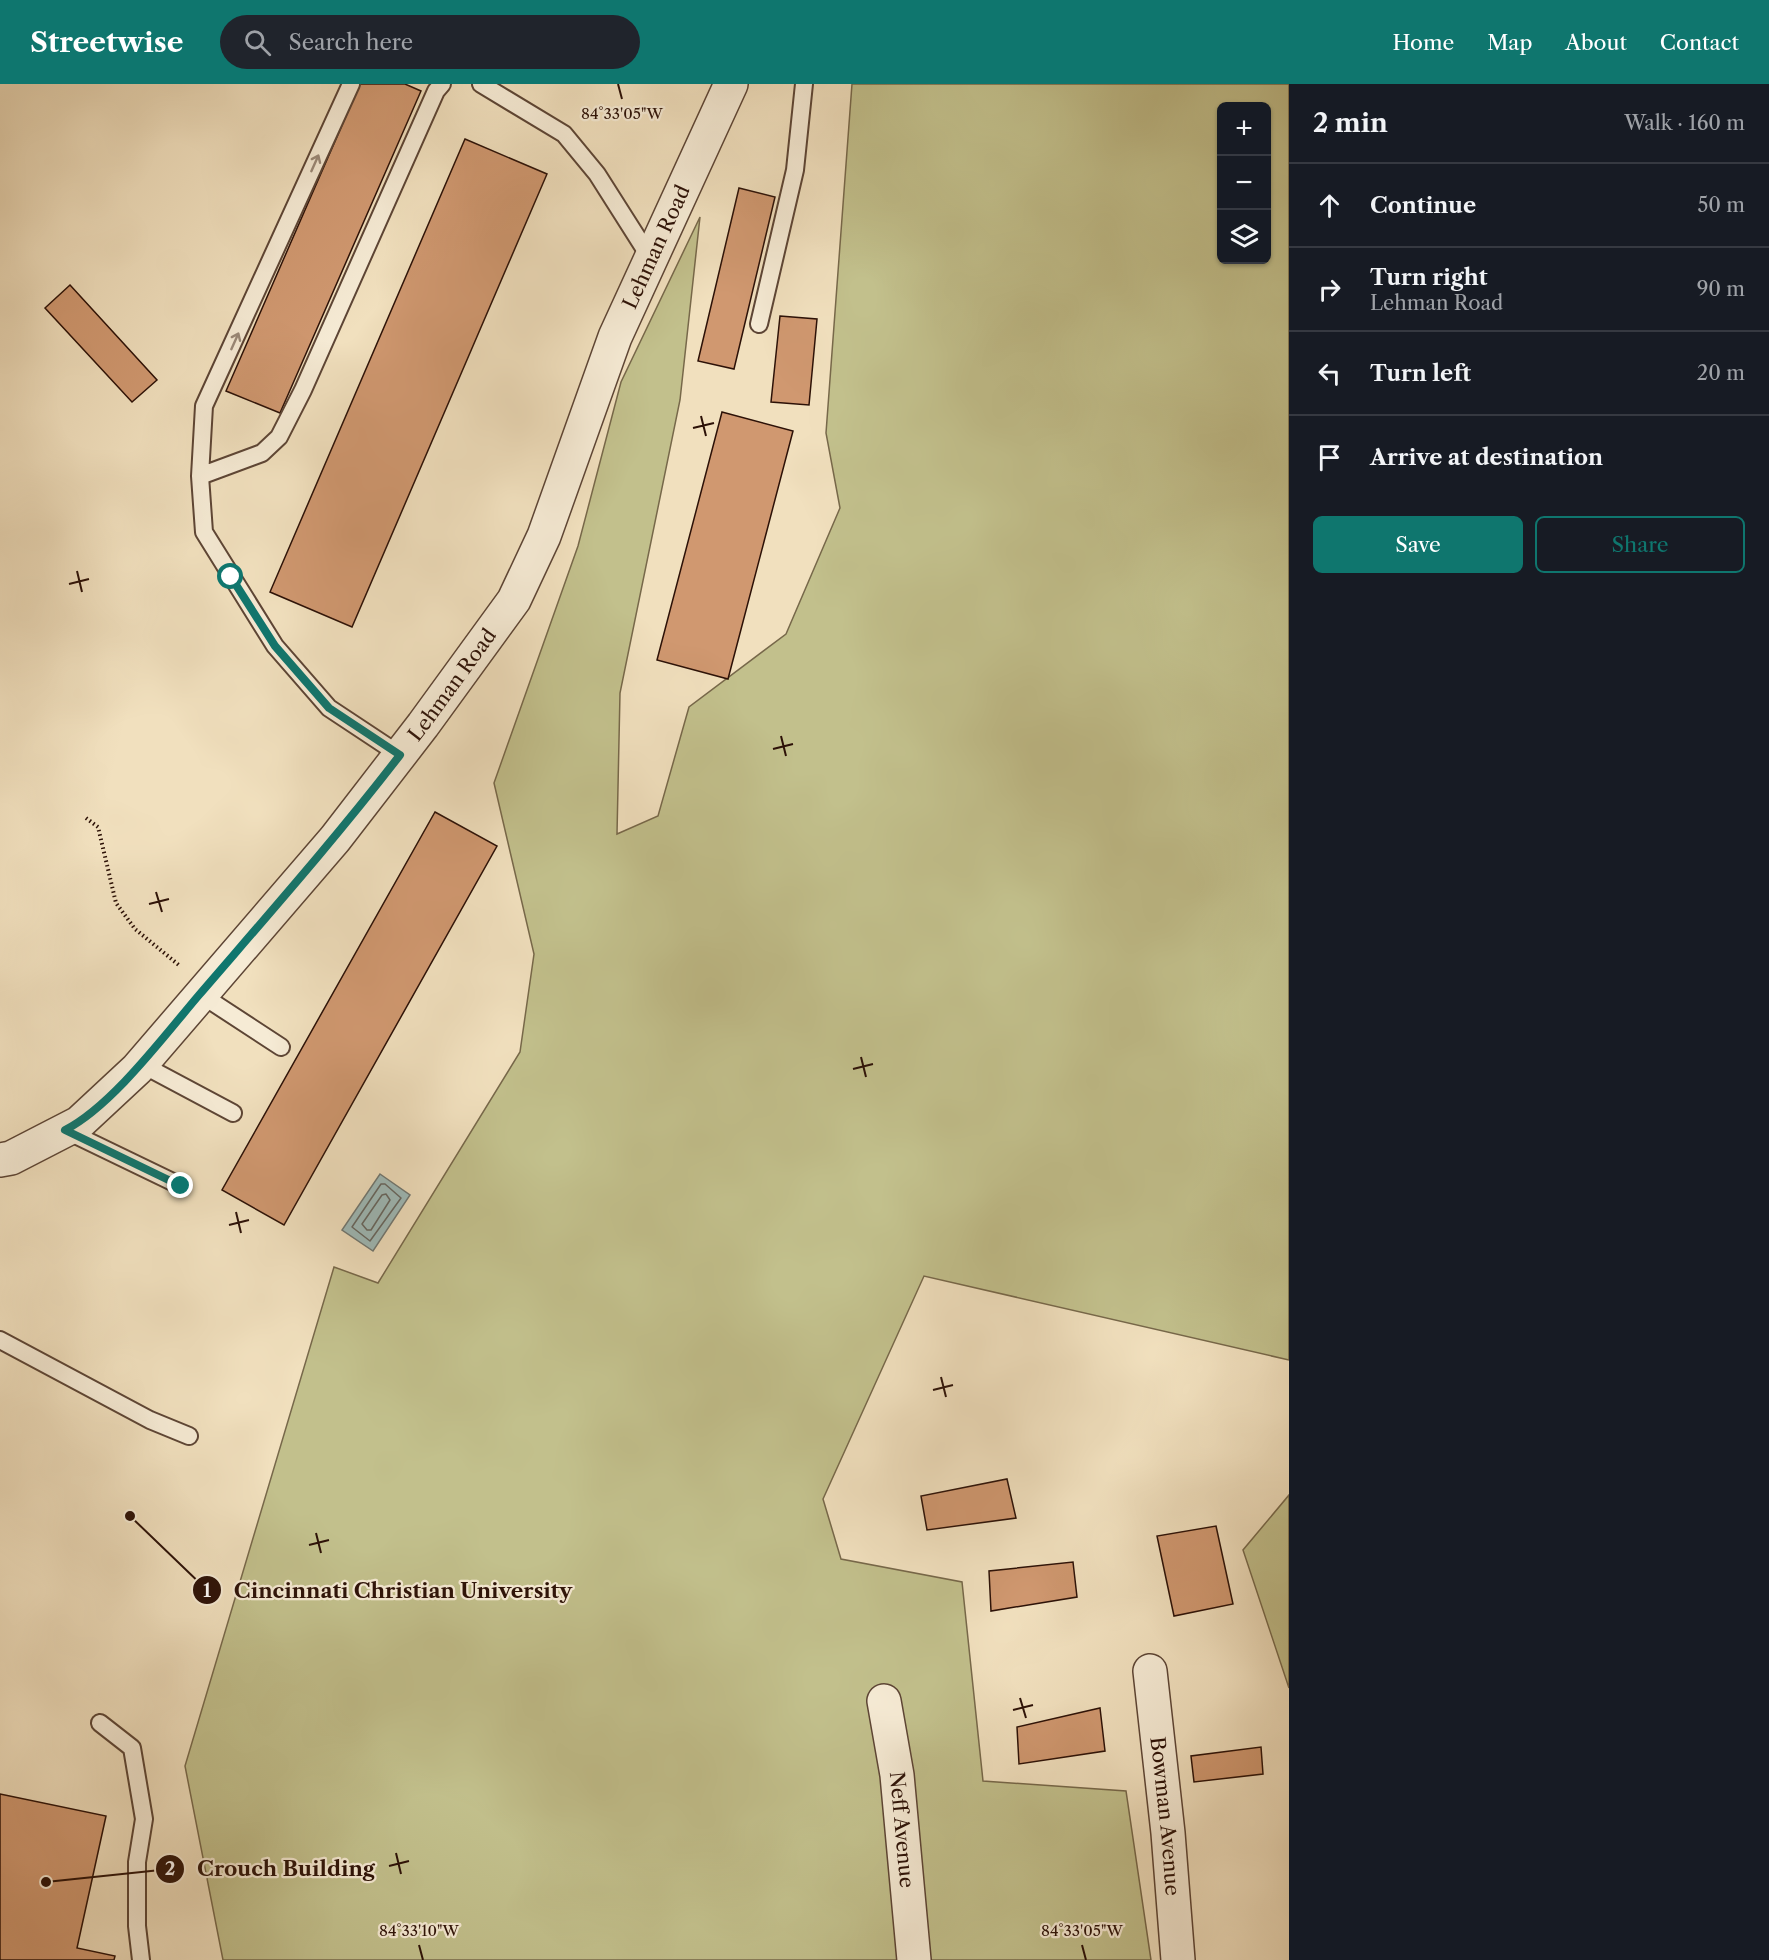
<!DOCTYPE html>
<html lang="en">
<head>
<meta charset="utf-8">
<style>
  :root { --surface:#171b24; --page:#20242c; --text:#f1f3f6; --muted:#9ea1a6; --line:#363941; --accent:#0f766e }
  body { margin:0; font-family:"Libre Caslon Text",serif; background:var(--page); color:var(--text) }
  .controls { position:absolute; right:18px; top:18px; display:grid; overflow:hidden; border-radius:9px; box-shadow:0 2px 4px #0004 }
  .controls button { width:54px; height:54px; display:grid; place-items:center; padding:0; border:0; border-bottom:2px solid var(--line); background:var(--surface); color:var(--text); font:30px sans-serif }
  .stop { position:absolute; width:18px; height:18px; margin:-14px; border:4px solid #0f766e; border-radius:50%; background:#fff }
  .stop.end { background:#0f766e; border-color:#fff; box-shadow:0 2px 6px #0008 }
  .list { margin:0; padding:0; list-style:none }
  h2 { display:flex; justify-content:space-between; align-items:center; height:78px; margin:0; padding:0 24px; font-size:26px }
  h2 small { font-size:20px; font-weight:400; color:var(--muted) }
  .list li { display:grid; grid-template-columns:39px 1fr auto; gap:18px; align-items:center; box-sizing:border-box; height:84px; padding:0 24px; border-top:2px solid var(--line) }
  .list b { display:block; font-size:22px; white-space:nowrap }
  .list p { margin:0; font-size:20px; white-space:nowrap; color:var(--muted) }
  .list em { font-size:20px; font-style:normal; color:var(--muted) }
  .actions { display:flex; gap:12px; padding:18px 24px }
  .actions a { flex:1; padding:14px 0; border:2px solid var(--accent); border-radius:9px; text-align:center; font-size:21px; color:var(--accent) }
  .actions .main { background:var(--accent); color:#fff }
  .icon { flex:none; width:33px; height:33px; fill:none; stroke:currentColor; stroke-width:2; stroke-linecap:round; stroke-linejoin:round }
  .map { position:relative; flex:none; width:1289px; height:1876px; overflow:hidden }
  header { display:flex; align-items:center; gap:36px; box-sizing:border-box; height:84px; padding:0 30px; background:var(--accent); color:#fff }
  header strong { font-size:28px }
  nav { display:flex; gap:33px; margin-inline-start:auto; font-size:21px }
  .search { width:420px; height:54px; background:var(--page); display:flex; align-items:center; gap:15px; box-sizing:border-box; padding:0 21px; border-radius:33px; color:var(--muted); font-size:22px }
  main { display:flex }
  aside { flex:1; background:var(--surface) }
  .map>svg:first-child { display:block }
  .green { fill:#c2c08c; stroke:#77684a; stroke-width:1.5; fill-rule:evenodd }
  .water { fill:#9ebbba; stroke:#707772; stroke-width:1.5 }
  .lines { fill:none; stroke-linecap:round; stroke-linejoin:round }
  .shore { stroke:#656660; stroke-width:1.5 }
  .building { fill:#d09870; stroke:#2c1107; stroke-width:1.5 }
  .lane-casing { stroke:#5d4535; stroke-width:20 }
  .street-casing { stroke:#5d4535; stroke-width:36 }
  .path { stroke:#2c1107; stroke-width:4; stroke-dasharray:1.5 3; stroke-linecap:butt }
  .lane { stroke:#f6ebd5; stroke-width:16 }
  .street { stroke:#f6ebd5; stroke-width:33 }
  .oneway { stroke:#9b8978 }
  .route { stroke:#0f766e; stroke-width:8 }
  .ticks { fill:none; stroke:#2c1107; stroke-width:2 }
  .labels { text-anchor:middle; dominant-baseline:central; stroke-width:4.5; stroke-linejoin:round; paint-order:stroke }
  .street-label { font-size:20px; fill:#2c1107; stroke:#f6ebd5 }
  .ticks-label { font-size:15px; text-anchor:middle; fill:#2c1107; stroke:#f6ebd5; stroke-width:4.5; stroke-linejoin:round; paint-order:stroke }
  .leader { fill:none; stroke:#2c1107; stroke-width:2 }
  .callout-dot { fill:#2c1107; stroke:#f6ebd5; stroke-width:2 }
  .mark-label { font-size:18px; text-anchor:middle; font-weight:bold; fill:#fff }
  .callout-label { font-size:21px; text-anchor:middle; font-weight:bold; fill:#2c1107; stroke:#f6ebd5; stroke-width:4.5; stroke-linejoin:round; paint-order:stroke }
</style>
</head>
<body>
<header>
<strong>Streetwise</strong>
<div class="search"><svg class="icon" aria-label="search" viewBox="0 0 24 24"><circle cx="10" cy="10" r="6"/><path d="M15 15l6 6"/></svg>Search here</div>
<nav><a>Home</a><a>Map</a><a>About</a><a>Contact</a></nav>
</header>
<main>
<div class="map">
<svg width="1289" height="1876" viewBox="0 0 1289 1876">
  <rect width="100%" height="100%" fill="#f1e0be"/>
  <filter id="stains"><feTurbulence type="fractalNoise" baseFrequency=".00333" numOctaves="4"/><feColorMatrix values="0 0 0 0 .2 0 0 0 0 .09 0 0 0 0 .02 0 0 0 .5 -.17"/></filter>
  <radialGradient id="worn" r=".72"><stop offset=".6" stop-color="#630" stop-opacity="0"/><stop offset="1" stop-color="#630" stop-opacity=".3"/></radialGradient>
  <path class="green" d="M 852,0 L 1289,0 L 1289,1276 L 924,1192 L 823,1415 L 841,1475 L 962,1498 L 983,1697 L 1126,1707 L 1151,1876 L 223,1876 L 185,1682 L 334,1183 L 378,1199 L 520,968 L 534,870 L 494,699 L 578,462 L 621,298 L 700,133 L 680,316 L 620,609 L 617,750 L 658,732 L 689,623 L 786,550 L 840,424 L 826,349 ZM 1222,22 L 1266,22 L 1266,176 L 1222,176 Z
    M 1289,1411 L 1289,1604 L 1243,1466 Z"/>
  <path class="water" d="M 380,1090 L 410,1111 L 373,1167 L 342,1146 Z"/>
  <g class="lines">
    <path class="shore" d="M 381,1100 L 385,1100 L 401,1114 L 370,1157 L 352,1143 Z
      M 386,1110 L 390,1116 L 371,1146 L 367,1146 L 362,1140 L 382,1111 Z"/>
  </g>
  <path class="building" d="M 360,0 L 405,0 L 421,7 L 280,329 L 226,307 Z
    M 465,55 L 547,90 L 352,543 L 270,508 Z
    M 739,104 L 775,113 L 734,285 L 698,277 Z
    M 70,201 L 157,296 L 132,318 L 45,224 Z
    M 780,232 L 817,235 L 809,321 L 771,318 Z
    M 722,328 L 793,347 L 728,595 L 657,576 Z
    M 435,728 L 497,762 L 284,1141 L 222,1106 Z
    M 1007,1395 L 1016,1434 L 927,1446 L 921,1412 Z
    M 1216,1442 L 1233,1520 L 1174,1532 L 1157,1452 Z
    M 1073,1478 L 1077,1513 L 991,1527 L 989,1487 Z
    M 1100,1624 L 1105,1667 L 1019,1680 L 1017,1643 Z
    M 1261,1663 L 1263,1690 L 1194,1698 L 1191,1672 Z
    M 0,1710 L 106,1732 L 77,1864 L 115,1872 L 114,1876 L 0,1876 Z"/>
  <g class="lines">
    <defs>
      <path id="lane" d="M 351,0 L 204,322 L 200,392 L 204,448 L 275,562 L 329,624 L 400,671
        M 481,0 L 564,50 L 597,90 L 651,175
        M 759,240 L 795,86 L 804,0
        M 200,392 L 262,369 L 279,353 L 303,306 L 436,7 L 442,0
        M 200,910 L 281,963
        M 141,980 L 233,1029
        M 65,1046 L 181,1102
        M 0,1256 L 150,1336 L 189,1352
        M 100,1639 L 132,1664 L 144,1735 L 137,1778 L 137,1842 L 141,1876"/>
      <g id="street">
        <path id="s1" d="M 0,1076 L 11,1074 L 79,1039 L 137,985 L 335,755 L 423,641 L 514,516 L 544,452 L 615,253 L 731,0"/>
        <path id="s2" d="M 1150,1587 L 1168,1749 L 1178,1876"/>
        <path id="s3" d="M 884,1617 L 897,1691 L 914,1876"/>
      </g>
    </defs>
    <use href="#lane" class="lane-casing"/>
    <use href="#street" class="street-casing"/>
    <path class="path" d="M 86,734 L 98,743 L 116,819 L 135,845 L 180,882"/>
    <use href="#lane" class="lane"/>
    <use href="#street" class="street"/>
  </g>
  <defs><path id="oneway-shaft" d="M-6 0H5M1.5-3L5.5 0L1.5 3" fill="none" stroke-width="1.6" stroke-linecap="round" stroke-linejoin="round" transform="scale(1.5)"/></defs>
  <g class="oneway">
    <use href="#oneway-shaft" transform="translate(315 79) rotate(-66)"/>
    <use href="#oneway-shaft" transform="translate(235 257) rotate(-66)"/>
  </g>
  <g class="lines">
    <path class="route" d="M 181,1102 L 65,1046 C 112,1022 164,952 199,911 C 267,832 336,754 400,671 L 329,624 L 275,562 L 231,493"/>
  </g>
  <path class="ticks" d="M 618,0 L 622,15M 701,332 L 706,352M 693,344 L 714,339M 77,487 L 82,508M 69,500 L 89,495M 781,652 L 786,672M 773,665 L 793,660M 156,808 L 162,828M 149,820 L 169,815M 861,973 L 866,993M 853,985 L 873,980M 236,1128 L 241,1149M 229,1141 L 249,1136M 941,1293 L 946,1313M 933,1306 L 953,1301M 316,1449 L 321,1469M 309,1461 L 329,1456M 1020,1614 L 1026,1634M 1013,1626 L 1033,1621M 396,1769 L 401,1790M 389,1782 L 409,1777M 419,1861 L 423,1876M 1082,1861 L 1086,1876"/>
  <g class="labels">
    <g class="street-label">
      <text stroke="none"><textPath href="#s1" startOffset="1150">Lehman Road</textPath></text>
      <text stroke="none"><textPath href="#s1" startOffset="664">Lehman Road</textPath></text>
      <text stroke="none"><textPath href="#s2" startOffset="146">Bowman Avenue</textPath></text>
      <text stroke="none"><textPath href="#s3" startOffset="130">Neff Avenue</textPath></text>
    </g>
  </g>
  <g class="ticks-label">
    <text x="622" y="35">84°33'05"W</text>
    <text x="419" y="1852">84°33'10"W</text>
    <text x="1082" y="1852">84°33'05"W</text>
  </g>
  <path class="leader" d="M130 1432L207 1506M46 1798L170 1785"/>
  <g class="callout-dot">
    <circle cx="130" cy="1432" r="6"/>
    <circle cx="46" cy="1798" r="6"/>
    <circle cx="207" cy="1506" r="15"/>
    <circle cx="170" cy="1785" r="15"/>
  </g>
  <g class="mark-label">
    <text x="207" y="1513">1</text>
    <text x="170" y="1791">2</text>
  </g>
  <g class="callout-label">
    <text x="403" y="1514">Cincinnati Christian University</text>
    <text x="286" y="1792">Crouch Building</text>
  </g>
  <rect width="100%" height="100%" filter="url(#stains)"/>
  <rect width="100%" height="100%" fill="url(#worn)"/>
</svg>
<div class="controls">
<button>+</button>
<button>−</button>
<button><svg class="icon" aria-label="layers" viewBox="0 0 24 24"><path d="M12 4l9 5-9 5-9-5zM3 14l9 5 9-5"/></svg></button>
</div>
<div class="stop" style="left:231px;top:493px"></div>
<div class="stop end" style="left:181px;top:1102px"></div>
</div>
<aside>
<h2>2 min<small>Walk · 160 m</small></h2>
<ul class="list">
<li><svg class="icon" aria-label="ahead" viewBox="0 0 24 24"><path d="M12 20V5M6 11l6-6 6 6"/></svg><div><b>Continue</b></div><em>50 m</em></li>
<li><svg class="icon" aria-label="right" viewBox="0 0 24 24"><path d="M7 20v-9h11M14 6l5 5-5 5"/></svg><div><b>Turn right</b><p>Lehman Road</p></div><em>90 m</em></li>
<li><svg class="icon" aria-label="left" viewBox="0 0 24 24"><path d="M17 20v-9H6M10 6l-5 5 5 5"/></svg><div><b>Turn left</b></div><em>20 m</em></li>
<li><svg class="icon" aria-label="arrive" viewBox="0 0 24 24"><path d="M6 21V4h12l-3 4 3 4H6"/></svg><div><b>Arrive at destination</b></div></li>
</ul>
<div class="actions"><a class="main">Save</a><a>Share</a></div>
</aside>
</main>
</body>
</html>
